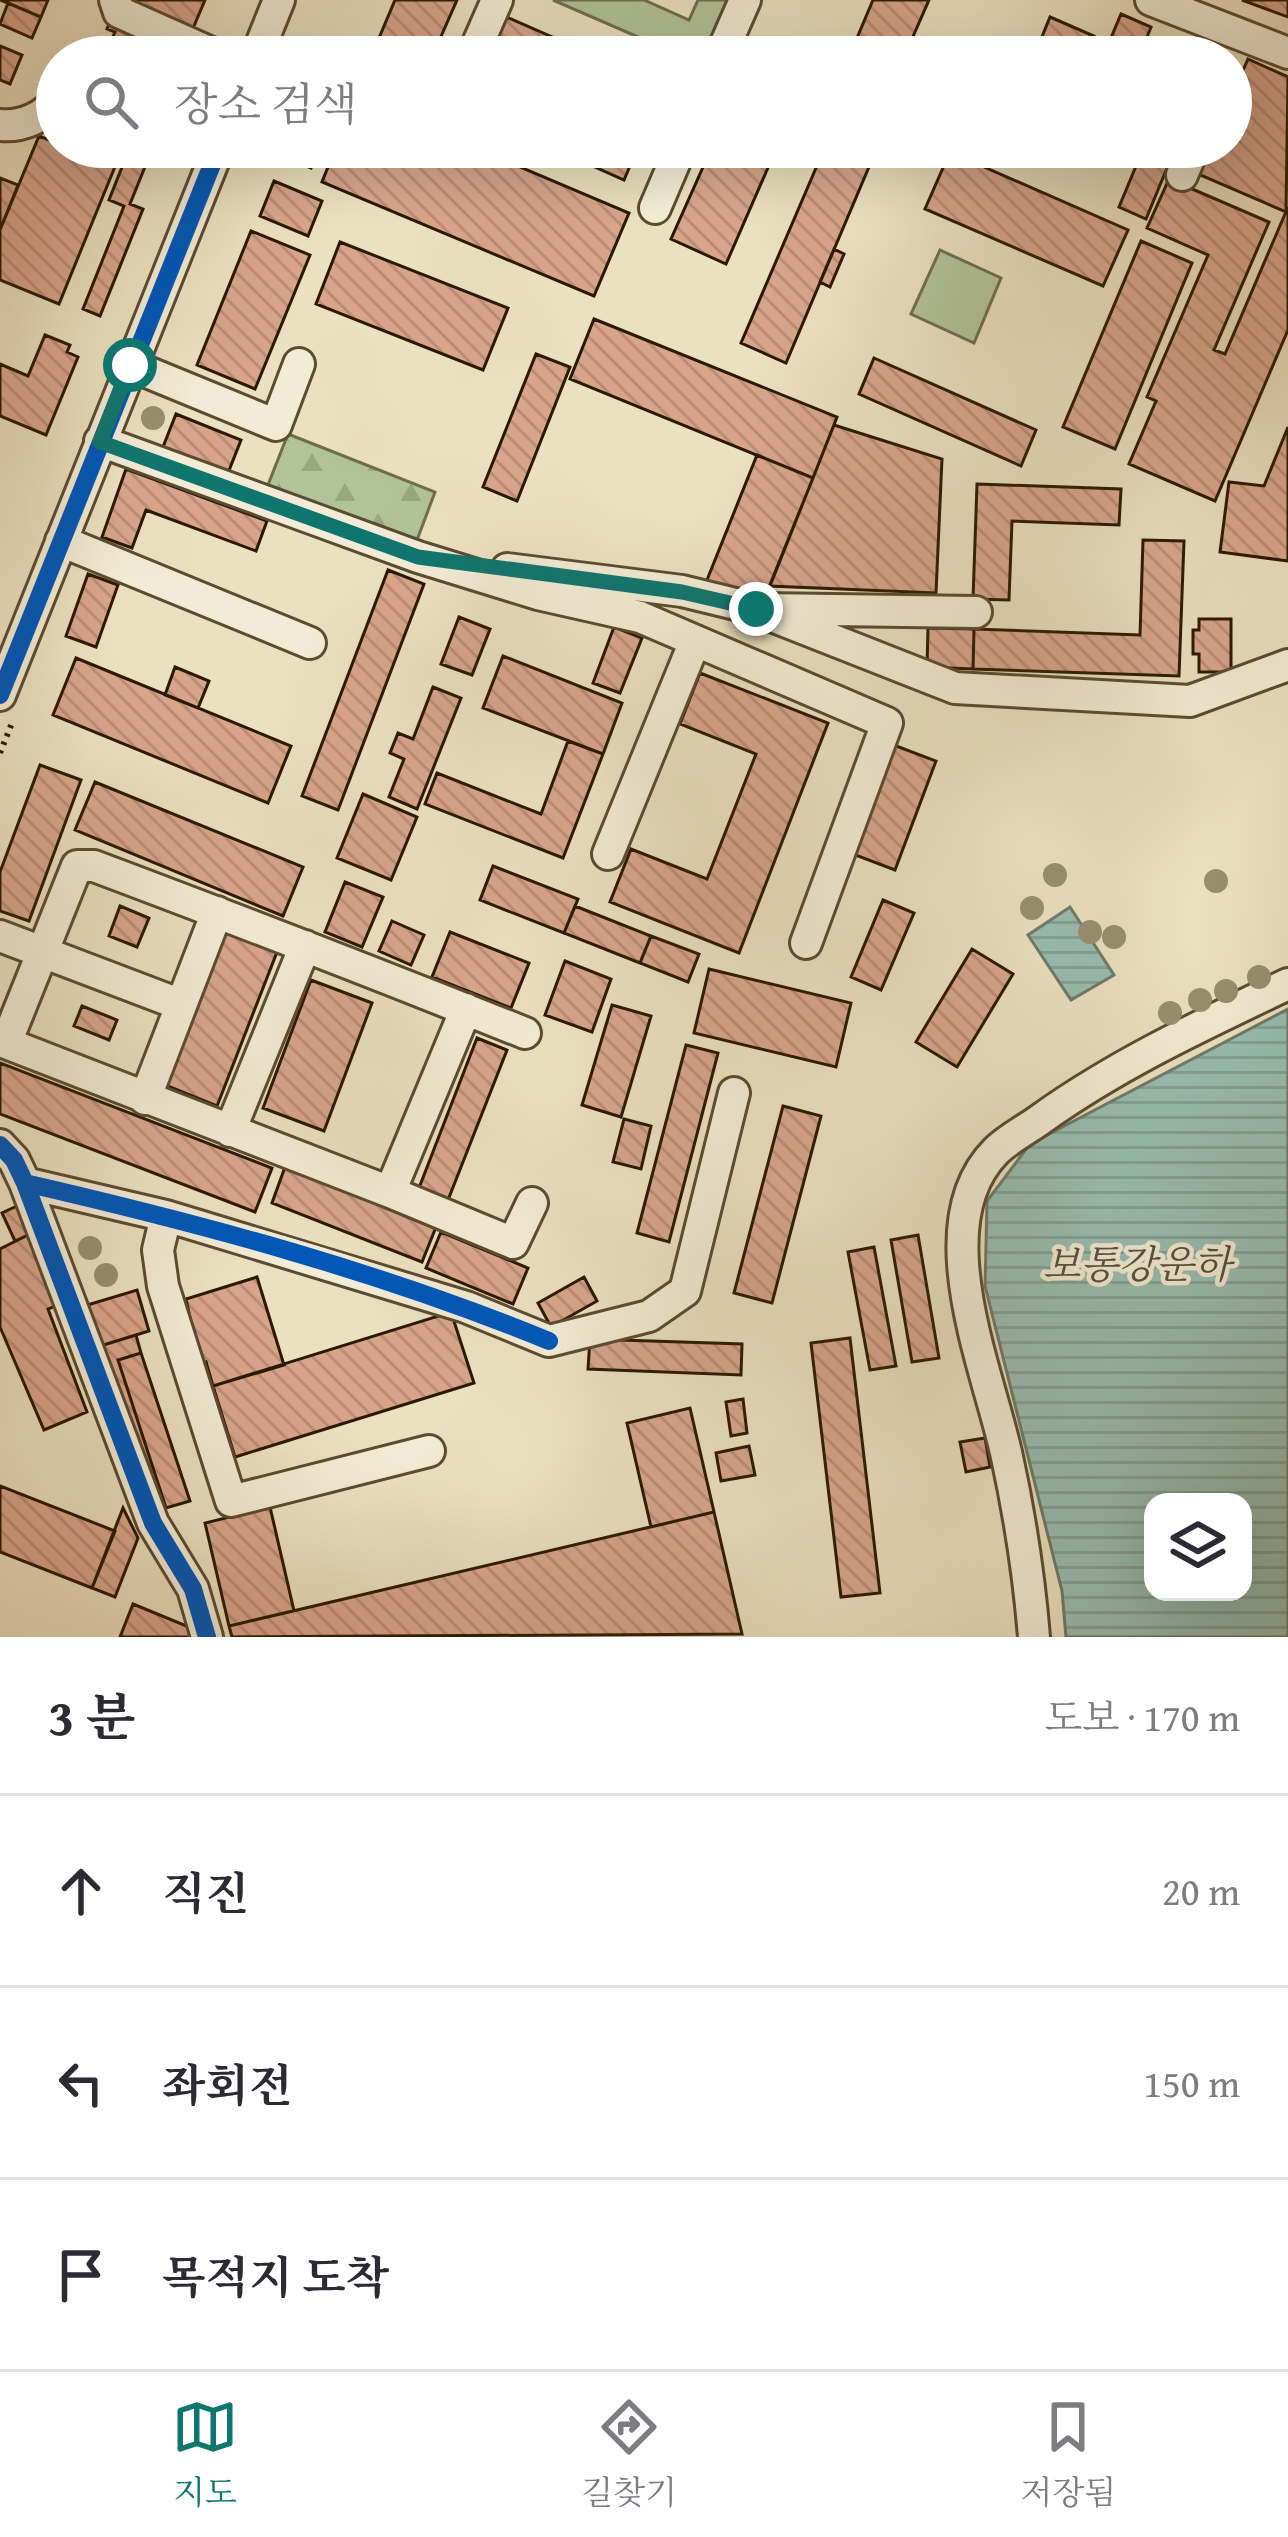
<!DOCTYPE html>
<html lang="ko">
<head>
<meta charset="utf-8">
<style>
  :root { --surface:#fff; --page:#f7f7f7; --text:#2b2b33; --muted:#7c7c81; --line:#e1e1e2; --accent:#0f766e }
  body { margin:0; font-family:"Gentium Book Plus","Noto Serif KR",serif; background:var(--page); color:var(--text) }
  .controls { position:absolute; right:36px; bottom:36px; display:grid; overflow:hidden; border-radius:24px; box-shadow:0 12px 48px #0002 }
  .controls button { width:108px; height:108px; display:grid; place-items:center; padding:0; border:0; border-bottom:3px solid var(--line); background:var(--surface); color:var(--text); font:60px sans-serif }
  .stop { position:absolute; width:36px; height:36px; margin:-27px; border:9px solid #0f766e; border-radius:50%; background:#fff }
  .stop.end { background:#0f766e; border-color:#fff; box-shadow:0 3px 12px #0008 }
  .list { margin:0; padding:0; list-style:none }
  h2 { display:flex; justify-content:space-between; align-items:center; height:156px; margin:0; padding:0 48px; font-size:51px }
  h2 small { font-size:39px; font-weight:400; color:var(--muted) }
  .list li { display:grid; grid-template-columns:78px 1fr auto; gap:36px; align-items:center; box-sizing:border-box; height:192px; padding:0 48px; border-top:3px solid var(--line) }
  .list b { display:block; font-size:45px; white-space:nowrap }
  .list em { font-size:39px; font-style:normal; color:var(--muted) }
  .icon { flex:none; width:66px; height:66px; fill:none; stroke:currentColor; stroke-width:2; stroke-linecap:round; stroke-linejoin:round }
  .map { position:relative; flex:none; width:1288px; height:1637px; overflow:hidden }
  .search { position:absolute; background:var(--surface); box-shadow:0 12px 48px #0002; left:36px; right:36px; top:36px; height:132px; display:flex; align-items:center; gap:30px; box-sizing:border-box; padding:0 42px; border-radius:66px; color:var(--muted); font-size:45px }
  .sheet { height:732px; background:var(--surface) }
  nav { display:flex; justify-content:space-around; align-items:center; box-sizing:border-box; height:168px; border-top:3px solid var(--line); background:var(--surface); font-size:33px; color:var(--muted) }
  nav a { display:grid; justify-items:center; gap:6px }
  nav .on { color:var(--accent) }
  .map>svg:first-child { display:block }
  .green { fill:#b1c397; stroke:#6e6e4c; stroke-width:3 }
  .forest { fill:url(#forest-firs); stroke:#6e6e4c; stroke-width:3 }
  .water { fill:url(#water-rules); stroke:#6c7b6a; stroke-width:3; fill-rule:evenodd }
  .building { fill:url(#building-back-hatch); stroke:#2b1900; stroke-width:3 }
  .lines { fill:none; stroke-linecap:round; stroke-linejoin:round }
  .minor-casing { stroke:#5b4b30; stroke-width:36 }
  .path { stroke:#2b1900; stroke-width:6; stroke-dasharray:3 6; stroke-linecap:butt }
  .minor { stroke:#f2ebd5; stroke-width:30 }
  .cycleway-casing { stroke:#f2ebd5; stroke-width:26 }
  .cycleway { stroke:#0057b8; stroke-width:18 }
  .tree { fill:#978f6f }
  .route { stroke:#0f766e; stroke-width:15 }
  .labels { text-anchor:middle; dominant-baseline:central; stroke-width:9; stroke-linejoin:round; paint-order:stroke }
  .water-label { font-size:39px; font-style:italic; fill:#51523e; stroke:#f2ebd5 }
</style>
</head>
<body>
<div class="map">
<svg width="1288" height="1637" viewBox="0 0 1288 1637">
  <defs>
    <pattern id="forest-firs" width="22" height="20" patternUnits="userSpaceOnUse" patternTransform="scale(3)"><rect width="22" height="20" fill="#b1c397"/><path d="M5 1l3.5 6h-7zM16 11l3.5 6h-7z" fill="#98a780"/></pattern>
    <pattern id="water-rules" width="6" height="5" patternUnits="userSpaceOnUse" patternTransform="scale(3)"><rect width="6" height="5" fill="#98bdb1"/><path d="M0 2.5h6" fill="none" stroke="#83a296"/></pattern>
    <pattern id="building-back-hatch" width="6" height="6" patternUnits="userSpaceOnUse" patternTransform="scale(3)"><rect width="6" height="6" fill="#d8a58b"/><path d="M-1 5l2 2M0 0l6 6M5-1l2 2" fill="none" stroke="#ba8d76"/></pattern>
  </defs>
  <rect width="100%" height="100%" fill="#ebe0bf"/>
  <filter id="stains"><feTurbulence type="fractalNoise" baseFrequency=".00167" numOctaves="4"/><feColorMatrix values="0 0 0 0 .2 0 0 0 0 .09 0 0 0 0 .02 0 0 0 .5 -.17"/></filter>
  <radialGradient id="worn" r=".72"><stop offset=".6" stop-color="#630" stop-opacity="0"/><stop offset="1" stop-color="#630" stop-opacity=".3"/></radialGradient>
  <path class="green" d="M 553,0 L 644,0 L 689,20 L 698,0 L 727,0 L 703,57 L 684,57 Z
    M 940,250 L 1001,278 L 974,343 L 911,314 Z"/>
  <path class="forest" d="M 288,434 L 435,492 L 414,548 L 266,490 Z"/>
  <path class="water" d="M 1070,907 L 1114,975 L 1071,1000 L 1028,935 Z
    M 1288,1009 L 1288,1637 L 1066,1637 L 1062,1591 L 985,1286 L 987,1201 L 1030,1144 ZM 1153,1502 L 1243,1502 L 1243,1592 L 1153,1592 Z"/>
  <path class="building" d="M 0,0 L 48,0 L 41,17 Z
    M 132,0 L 205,0 L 191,33 L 128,8 Z
    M 395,0 L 457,0 L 432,57 L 389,57 L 374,50 Z
    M 873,0 L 929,0 L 904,57 L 849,57 Z
    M 1242,0 L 1288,0 L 1288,17 Z
    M 8,3 L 41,17 L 32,38 L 0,24 Z
    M 1121,14 L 1151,27 L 1139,57 L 1103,57 Z
    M 502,15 L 598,57 L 484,57 Z
    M 1050,17 L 1094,36 L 1086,57 L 1058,57 L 1037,49 Z
    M 111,19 L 188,57 L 132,57 L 115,50 L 116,46 L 110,43 L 115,32 L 107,29 Z
    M 298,38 L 343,57 L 290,57 Z
    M 0,46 L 22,55 L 10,84 L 0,80 Z
    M 1248,59 L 1288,77 L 1286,212 L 1198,174 L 1210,147 L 1231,147 L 1231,98 Z
    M 39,136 L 57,143 L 57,147 L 73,150 L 123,147 L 59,304 L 0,280 L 0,230 Z
    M 130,147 L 153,147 L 130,204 L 143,209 L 100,316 L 83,309 L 124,206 L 109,200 Z
    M 262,147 L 320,147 L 311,168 Z
    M 336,147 L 473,147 L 629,213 L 594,296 L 322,182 Z
    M 550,147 L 638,147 L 624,180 Z
    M 712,147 L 777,147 L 726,264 L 671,239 Z
    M 825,147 L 856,147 L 874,155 L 786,363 L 741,343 Z
    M 1144,147 L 1174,151 L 1146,219 L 1119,207 Z
    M 950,152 L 1128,230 L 1103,286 L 925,209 Z
    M 0,178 L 18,185 L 0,230 Z
    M 1169,179 L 1269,222 L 1214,350 L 1225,354 L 1288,207 L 1288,330 L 1215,501 L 1129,464 L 1156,401 L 1147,397 L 1208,255 L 1147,228 Z
    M 274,181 L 322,201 L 308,236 L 260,216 Z
    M 251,231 L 310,255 L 255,389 L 197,365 Z
    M 1141,241 L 1192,263 L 1115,449 L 1063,427 Z
    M 340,242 L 508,308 L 483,370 L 316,304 Z
    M 834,249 L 844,254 L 830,287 L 820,282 Z
    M 594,319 L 837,417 L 813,478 L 570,379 Z
    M 45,335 L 70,345 L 67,352 L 78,357 L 46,435 L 0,416 L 0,364 L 28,376 Z
    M 536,354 L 570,367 L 517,501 L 483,487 Z
    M 874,358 L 1036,430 L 1021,466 L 859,394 Z
    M 176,414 L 241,440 L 228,473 L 163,447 Z
    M 834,425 L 942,459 L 936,593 L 770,586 Z
    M 1288,427 L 1288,561 L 1220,552 L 1229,482 L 1264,486 Z
    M 757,455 L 813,478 L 763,602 L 707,580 Z
    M 126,469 L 267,521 L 256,551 L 146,510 L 132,548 L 102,537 Z
    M 977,484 L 1121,489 L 1119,525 L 1012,521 L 1009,600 L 973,599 Z
    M 1143,540 L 1184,541 L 1179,676 L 973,669 L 974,629 L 1140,635 Z
    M 388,570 L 424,584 L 338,810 L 302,796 Z
    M 88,574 L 118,585 L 96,647 L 66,636 Z
    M 459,617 L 490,629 L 472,675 L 441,664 Z
    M 1199,619 L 1231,619 L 1231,672 L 1199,672 L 1199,654 L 1193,654 L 1193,630 L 1199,630 Z
    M 614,627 L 642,638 L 620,693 L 593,683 Z
    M 928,628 L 974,629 L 973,669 L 927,667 Z
    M 503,656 L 622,703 L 603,754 L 483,708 Z
    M 76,658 L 291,746 L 268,803 L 53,715 Z
    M 175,667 L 209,681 L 198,708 L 165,695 Z
    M 700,673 L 828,723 L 739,953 L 610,902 L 631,849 L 707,879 L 756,754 L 680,724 Z
    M 433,687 L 461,698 L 417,809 L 389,797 L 404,759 L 390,753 L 398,733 L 413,739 Z
    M 568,741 L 603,754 L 563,858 L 425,804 L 437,773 L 541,814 Z
    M 891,744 L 936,761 L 895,870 L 850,853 Z
    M 40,765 L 81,780 L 29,921 L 0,911 L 0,872 Z
    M 95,782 L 303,867 L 283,916 L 75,830 Z
    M 363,794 L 417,817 L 391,880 L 337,858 Z
    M 493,866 L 578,899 L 564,933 L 480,900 Z
    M 345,882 L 383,897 L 362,947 L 325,932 Z
    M 883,900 L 914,913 L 881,990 L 851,977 Z
    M 120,906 L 149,918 L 137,947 L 109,936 Z
    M 575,906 L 651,936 L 640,963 L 564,933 Z
    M 392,921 L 424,935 L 411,965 L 379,951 Z
    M 225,931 L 277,952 L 217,1106 L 165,1085 Z
    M 450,932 L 529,963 L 511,1008 L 432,977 Z
    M 651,936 L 699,954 L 688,982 L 640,963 Z
    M 972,949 L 1013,974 L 957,1067 L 916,1042 Z
    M 565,961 L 611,979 L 592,1032 L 545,1015 Z
    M 709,969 L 851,1003 L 836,1067 L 694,1033 Z
    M 311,980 L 372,1003 L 324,1131 L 263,1108 Z
    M 612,1005 L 651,1016 L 621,1117 L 582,1105 Z
    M 82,1006 L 117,1020 L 109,1040 L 74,1026 Z
    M 477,1038 L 507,1050 L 448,1200 L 419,1188 Z
    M 686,1045 L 718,1053 L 669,1242 L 637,1233 Z
    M 0,1063 L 272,1168 L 255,1212 L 0,1114 Z
    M 783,1106 L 821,1116 L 772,1303 L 734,1293 Z
    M 624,1119 L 651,1126 L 641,1169 L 613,1162 Z
    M 285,1167 L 436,1227 L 422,1262 L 272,1203 Z
    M 17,1206 L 30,1234 L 15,1241 L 2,1213 Z
    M 441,1232 L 528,1268 L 513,1304 L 426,1268 Z
    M 30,1234 L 61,1304 L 48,1309 L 87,1412 L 44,1430 L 0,1327 L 0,1249 Z
    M 918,1235 L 939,1358 L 912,1362 L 891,1240 Z
    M 874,1247 L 896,1366 L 870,1370 L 848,1252 Z
    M 257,1277 L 284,1365 L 213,1386 L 206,1362 L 200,1364 L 186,1299 Z
    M 584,1277 L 597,1301 L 551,1327 L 538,1303 Z
    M 137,1290 L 149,1331 L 97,1347 L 84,1306 Z
    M 451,1312 L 474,1383 L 235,1457 L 213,1386 Z
    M 136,1335 L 141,1353 L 118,1360 L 166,1508 L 158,1511 L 97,1347 Z
    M 850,1338 L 880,1593 L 841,1597 L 811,1343 Z
    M 590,1339 L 742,1344 L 741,1375 L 588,1369 Z
    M 141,1353 L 190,1501 L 166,1508 L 118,1360 Z
    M 743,1399 L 747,1433 L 731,1436 L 726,1402 Z
    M 690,1408 L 714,1512 L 651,1527 L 627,1423 Z
    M 985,1438 L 990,1467 L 966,1472 L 960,1442 Z
    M 749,1446 L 755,1475 L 721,1481 L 716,1453 Z
    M 0,1486 L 115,1531 L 92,1588 L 0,1552 Z
    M 270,1507 L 294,1611 L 229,1626 L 205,1523 Z
    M 123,1508 L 138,1538 L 115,1597 L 92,1588 Z
    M 714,1512 L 742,1634 L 232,1637 L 229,1626 Z
    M 133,1604 L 194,1629 L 191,1637 L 120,1637 Z"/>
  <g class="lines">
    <defs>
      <path id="minor" d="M 115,0 L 119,12 L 220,57
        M 1151,0 L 1288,53
        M 256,57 L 279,0
        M 472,57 L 497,0
        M 720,57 L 745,0
        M 0,125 C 23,127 45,117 57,99
        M 1182,175 L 1194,147
        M 655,208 L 681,147
        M 130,365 L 276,425 L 299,364
        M 100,441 L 418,557 L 538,594 L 640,617 L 887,723 L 806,943
        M 61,541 L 310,643
        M 507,569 L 682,591 L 756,609 L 976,612
        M 772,616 L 955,688 L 1190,701 L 1288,665
        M 0,695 L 219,147
        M 608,854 L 695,641
        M 0,936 L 179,1004
        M 466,1009 L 390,1192 L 6,1043 L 77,866 L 94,866 C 238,920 382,976 525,1033
        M 145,1099 L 217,912
        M 230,1131 L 305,946
        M 0,1145 L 14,1160 L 25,1183 L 153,1523 L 193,1589 L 207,1637
        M 25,1183 L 166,1216 L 466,1307 L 549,1341 L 649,1316 L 685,1291 L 734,1093
        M 390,1192 L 513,1243 L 532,1203
        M 166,1216 L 158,1250 L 163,1286 L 231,1501 L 429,1451
        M 1034,1637 C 1029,1576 1020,1517 1007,1457 C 989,1372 923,1224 996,1151 C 1008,1139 1026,1130 1041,1119 C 1118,1064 1202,1025 1288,984"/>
    </defs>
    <use href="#minor" class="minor-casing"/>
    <path class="path" d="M 0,753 L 12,723"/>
    <use href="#minor" class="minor"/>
    <defs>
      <path id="cycleway" d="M 0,695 L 219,147
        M 0,1145 L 14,1160 L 25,1183 L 153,1523 L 193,1589 L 207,1637
        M 25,1183 C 203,1224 381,1272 549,1341"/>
    </defs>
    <use href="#cycleway" class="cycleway-casing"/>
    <use href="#cycleway" class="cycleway"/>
  </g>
  <g class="tree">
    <circle cx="153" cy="418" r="12"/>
    <circle cx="1055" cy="875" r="12"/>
    <circle cx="1216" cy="881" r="12"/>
    <circle cx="1032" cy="908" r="12"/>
    <circle cx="1090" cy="932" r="12"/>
    <circle cx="1114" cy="937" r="12"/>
    <circle cx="1259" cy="977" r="12"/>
    <circle cx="1226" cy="991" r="12"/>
    <circle cx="1200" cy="1000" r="12"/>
    <circle cx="1170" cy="1013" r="12"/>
    <circle cx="90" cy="1248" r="12"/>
    <circle cx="106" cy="1275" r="12"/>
  </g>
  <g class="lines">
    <path class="route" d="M 130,365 L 100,442 L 418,557 L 682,592 L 756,609"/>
  </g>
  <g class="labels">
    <g class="water-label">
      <text x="1137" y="1263">보통강운하</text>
    </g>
  </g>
  <rect width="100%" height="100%" filter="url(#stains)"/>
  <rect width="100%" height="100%" fill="url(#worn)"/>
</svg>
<div class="controls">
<button><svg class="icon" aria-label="layers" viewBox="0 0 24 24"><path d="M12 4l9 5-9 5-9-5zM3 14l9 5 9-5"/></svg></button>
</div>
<div class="stop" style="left:130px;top:365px"></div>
<div class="stop end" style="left:756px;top:609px"></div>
<div class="search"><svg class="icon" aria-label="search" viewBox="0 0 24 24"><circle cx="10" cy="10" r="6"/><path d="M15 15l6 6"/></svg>장소 검색</div>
</div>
<section class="sheet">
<h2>3 분<small>도보 · 170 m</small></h2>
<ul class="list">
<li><svg class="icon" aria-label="ahead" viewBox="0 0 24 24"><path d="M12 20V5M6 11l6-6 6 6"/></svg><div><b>직진</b></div><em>20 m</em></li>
<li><svg class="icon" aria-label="left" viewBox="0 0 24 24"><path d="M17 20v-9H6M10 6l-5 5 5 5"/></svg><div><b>좌회전</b></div><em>150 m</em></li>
<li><svg class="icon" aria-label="arrive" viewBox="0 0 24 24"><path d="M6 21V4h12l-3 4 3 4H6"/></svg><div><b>목적지 도착</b></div></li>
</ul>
</section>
<nav>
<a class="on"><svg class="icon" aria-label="map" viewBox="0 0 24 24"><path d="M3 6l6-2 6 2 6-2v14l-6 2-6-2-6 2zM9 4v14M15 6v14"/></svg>지도</a>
<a><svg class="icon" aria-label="directions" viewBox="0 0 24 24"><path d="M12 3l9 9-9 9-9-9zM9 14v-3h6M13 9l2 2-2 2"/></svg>길찾기</a>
<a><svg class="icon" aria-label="saved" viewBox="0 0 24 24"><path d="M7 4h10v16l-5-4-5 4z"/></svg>저장됨</a>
</nav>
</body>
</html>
